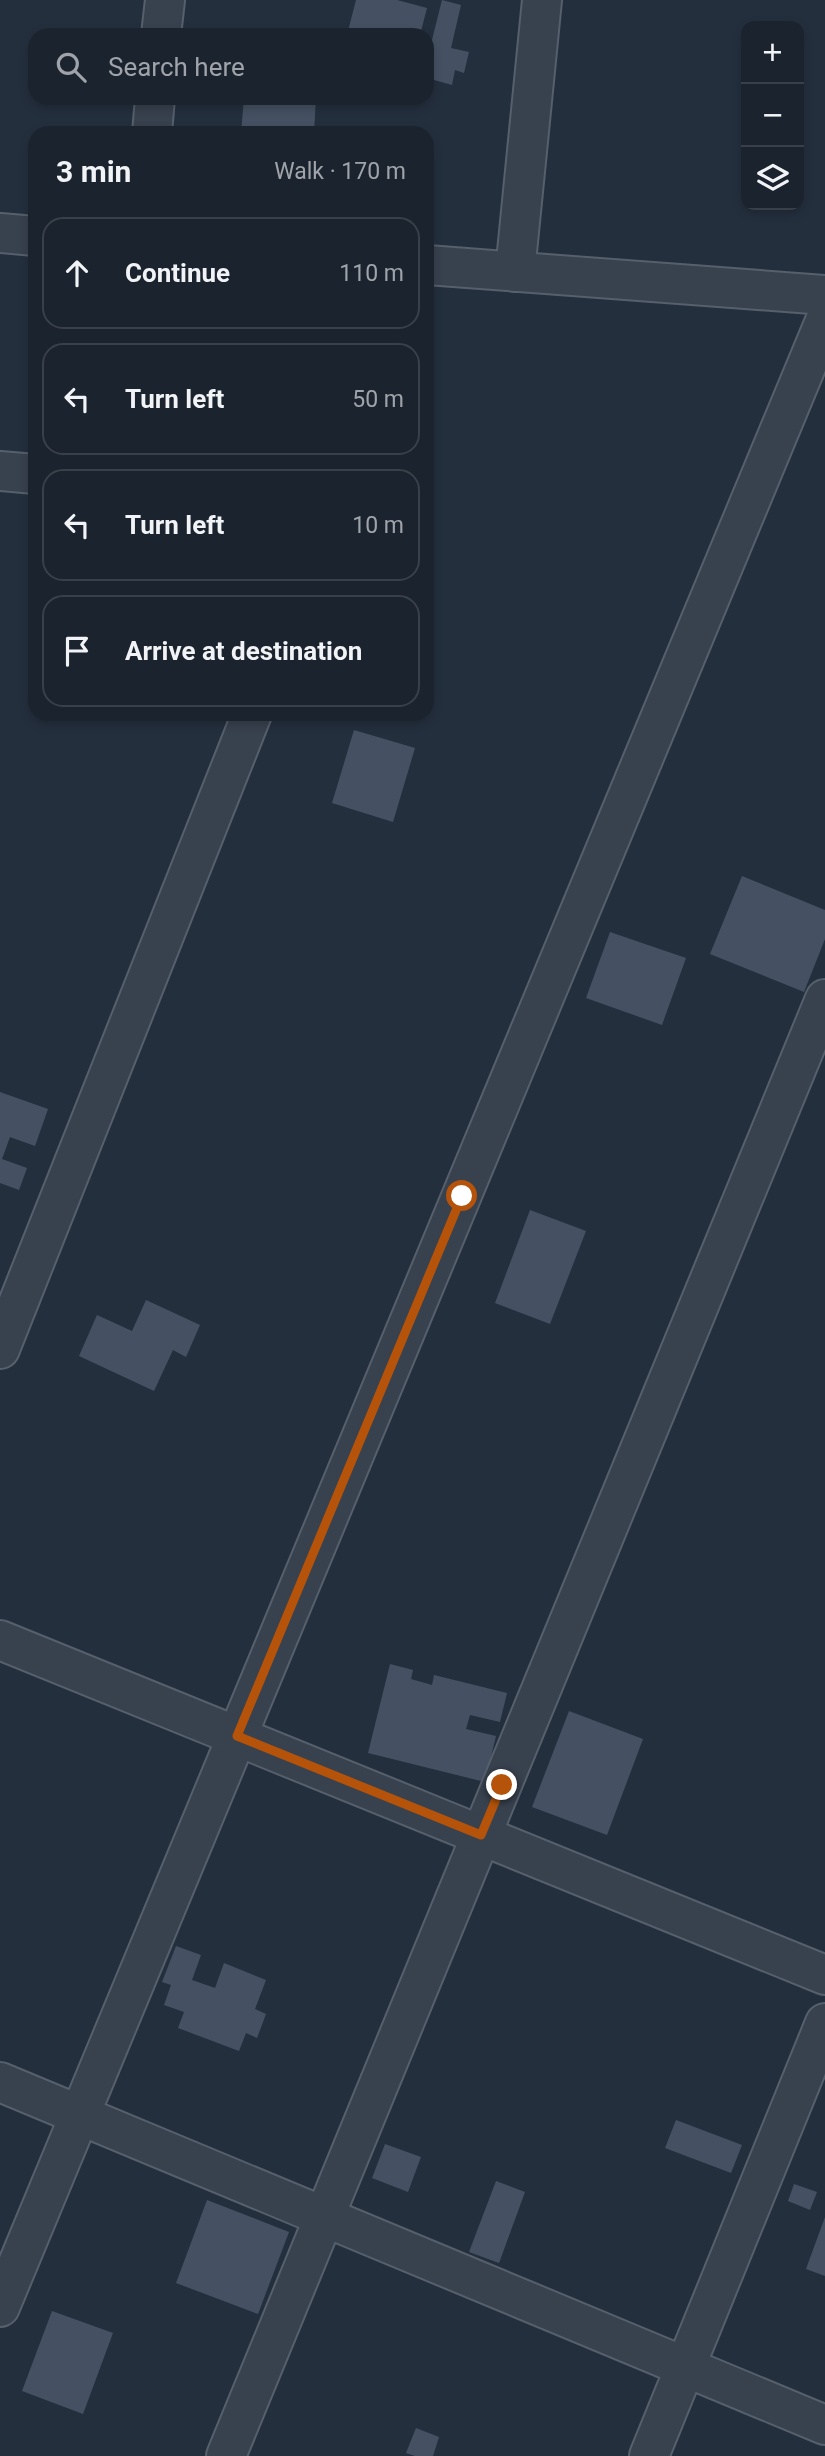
<!DOCTYPE html>
<html lang="en">
<head>
<meta charset="utf-8">
<style>
  :root { --surface:#1b232e; --page:#282f3a; --text:#f1f3f6; --muted:#a0a4aa; --line:#39404a }
  body { margin:0; font-family:Roboto,sans-serif; background:var(--page); color:var(--text) }
  .controls { position:absolute; right:21px; top:21px; display:grid; overflow:hidden; border-radius:14px; box-shadow:0 4px 10px #0003 }
  .controls button { width:63px; height:63px; display:grid; place-items:center; padding:0; border:0; border-bottom:2px solid var(--line); background:var(--surface); color:var(--text); font:35px sans-serif }
  .stop { position:absolute; width:21px; height:21px; margin:-16px; border:5px solid #b45309; border-radius:50%; background:#fff }
  .stop.end { background:#b45309; border-color:#fff; box-shadow:0 2px 7px #0008 }
  .list { margin:0; padding:0; list-style:none }
  h2 { display:flex; justify-content:space-between; align-items:center; height:91px; margin:0; padding:0 28px; font-size:30px }
  h2 small { font-size:23px; font-weight:400; color:var(--muted) }
  .list li { display:grid; grid-template-columns:46px 1fr auto; gap:21px; align-items:center; box-sizing:border-box; height:112px; margin:0 14px 14px; padding:0 14px; border:2px solid var(--line); border-radius:21px }
  .list b { display:block; font-size:26px; white-space:nowrap }
  .list em { font-size:23px; font-style:normal; color:var(--muted) }
  .icon { flex:none; width:38px; height:38px; fill:none; stroke:currentColor; stroke-width:2; stroke-linecap:round; stroke-linejoin:round }
  .map { position:relative; flex:none; width:825px; height:2456px; overflow:hidden }
  .search { position:absolute; background:var(--surface); box-shadow:0 4px 10px #0003; left:28px; top:28px; width:406px; height:77px; display:flex; align-items:center; gap:18px; box-sizing:border-box; padding:0 24px; border-radius:21px; color:var(--muted); font-size:26px }
  .panel { position:absolute; background:var(--surface); box-shadow:0 4px 10px #0003; left:28px; top:126px; width:406px; height:595px; border-radius:21px }
  .map>svg:first-child { display:block }
  .building { fill:#455162 }
  .lines { fill:none; stroke-linecap:round; stroke-linejoin:round }
  .minor-casing { stroke:#565f6c; stroke-width:42 }
  .tertiary-casing { stroke:#565f6c; stroke-width:42 }
  .minor { stroke:#38414e; stroke-width:38 }
  .tertiary { stroke:#38414e; stroke-width:38 }
  .route { stroke:#b45309; stroke-width:9 }
</style>
</head>
<body>
<div class="map">
<svg width="825" height="2456" viewBox="0 0 825 2456">
  <rect width="100%" height="100%" fill="#242f3e"/>
  <path class="building" d="M 356,0 L 397,0 L 427,8 L 420,35 L 347,35 Z
    M 442,0 L 461,5 L 451,48 L 469,52 L 464,73 L 455,70 L 452,85 L 427,78 L 427,60 Z
    M 244,98 L 316,98 L 314,133 L 241,133 Z
    M 354,730 L 415,748 L 393,822 L 332,803 Z
    M 742,876 L 825,910 L 825,939 L 804,992 L 710,954 Z
    M 610,932 L 686,958 L 662,1025 L 586,998 Z
    M 0,1092 L 48,1109 L 35,1146 L 10,1137 L 2,1159 L 27,1168 L 19,1190 L 0,1183 Z
    M 530,1210 L 586,1231 L 550,1324 L 495,1303 Z
    M 146,1300 L 200,1325 L 186,1357 L 173,1350 L 154,1391 L 79,1356 L 97,1315 L 132,1331 Z
    M 390,1664 L 413,1670 L 411,1679 L 432,1685 L 434,1675 L 507,1693 L 500,1722 L 470,1715 L 466,1729 L 496,1736 L 485,1782 L 368,1753 Z
    M 569,1711 L 643,1739 L 607,1835 L 532,1807 Z
    M 176,1946 L 201,1955 L 192,1980 L 215,1988 L 224,1963 L 266,1980 L 255,2009 L 266,2014 L 257,2038 L 246,2033 L 239,2051 L 178,2028 L 184,2012 L 164,2005 L 171,1985 L 162,1982 Z
    M 676,2120 L 742,2145 L 731,2173 L 665,2148 Z
    M 385,2144 L 421,2157 L 408,2192 L 372,2178 Z
    M 496,2181 L 525,2192 L 499,2263 L 469,2252 Z
    M 794,2184 L 817,2192 L 810,2210 L 788,2201 Z
    M 207,2200 L 289,2232 L 258,2314 L 176,2283 Z
    M 825,2217 L 825,2276 L 806,2269 Z
    M 52,2311 L 113,2333 L 83,2414 L 22,2391 Z
    M 416,2428 L 439,2437 L 433,2456 L 415,2456 L 406,2453 Z"/>
  <g class="lines">
    <defs>
      <path id="minor" d="M 161,35 L 165,0
        M 152,133 L 155,98
        M 0,233 L 35,236
        M 427,265 L 825,295
        M 515,272 L 542,0
        M 0,471 L 35,474
        M 0,1349 L 252,714
        M 0,2082 L 825,2425
        M 0,2307 L 825,321
        M 226,2456 L 825,999
        M 649,2456 L 825,2023"/>
      <path id="tertiary" d="M 0,1640 L 825,1975"/>
    </defs>
    <use href="#minor" class="minor-casing"/>
    <use href="#tertiary" class="tertiary-casing"/>
    <use href="#minor" class="minor"/>
    <use href="#tertiary" class="tertiary"/>
  </g>
  <g class="lines">
    <path class="route" d="M 462,1196 L 237,1736 L 481,1835 L 502,1785"/>
  </g>
</svg>
<div class="controls">
<button>+</button>
<button>−</button>
<button><svg class="icon" aria-label="layers" viewBox="0 0 24 24"><path d="M12 4l9 5-9 5-9-5zM3 14l9 5 9-5"/></svg></button>
</div>
<div class="stop" style="left:462px;top:1196px"></div>
<div class="stop end" style="left:502px;top:1785px"></div>
<div class="search"><svg class="icon" aria-label="search" viewBox="0 0 24 24"><circle cx="10" cy="10" r="6"/><path d="M15 15l6 6"/></svg>Search here</div>
<section class="panel">
<h2>3 min<small>Walk · 170 m</small></h2>
<ul class="list">
<li><svg class="icon" aria-label="ahead" viewBox="0 0 24 24"><path d="M12 20V5M6 11l6-6 6 6"/></svg><div><b>Continue</b></div><em>110 m</em></li>
<li><svg class="icon" aria-label="left" viewBox="0 0 24 24"><path d="M17 20v-9H6M10 6l-5 5 5 5"/></svg><div><b>Turn left</b></div><em>50 m</em></li>
<li><svg class="icon" aria-label="left" viewBox="0 0 24 24"><path d="M17 20v-9H6M10 6l-5 5 5 5"/></svg><div><b>Turn left</b></div><em>10 m</em></li>
<li><svg class="icon" aria-label="arrive" viewBox="0 0 24 24"><path d="M6 21V4h12l-3 4 3 4H6"/></svg><div><b>Arrive at destination</b></div></li>
</ul>
</section>
</div>
</body>
</html>
